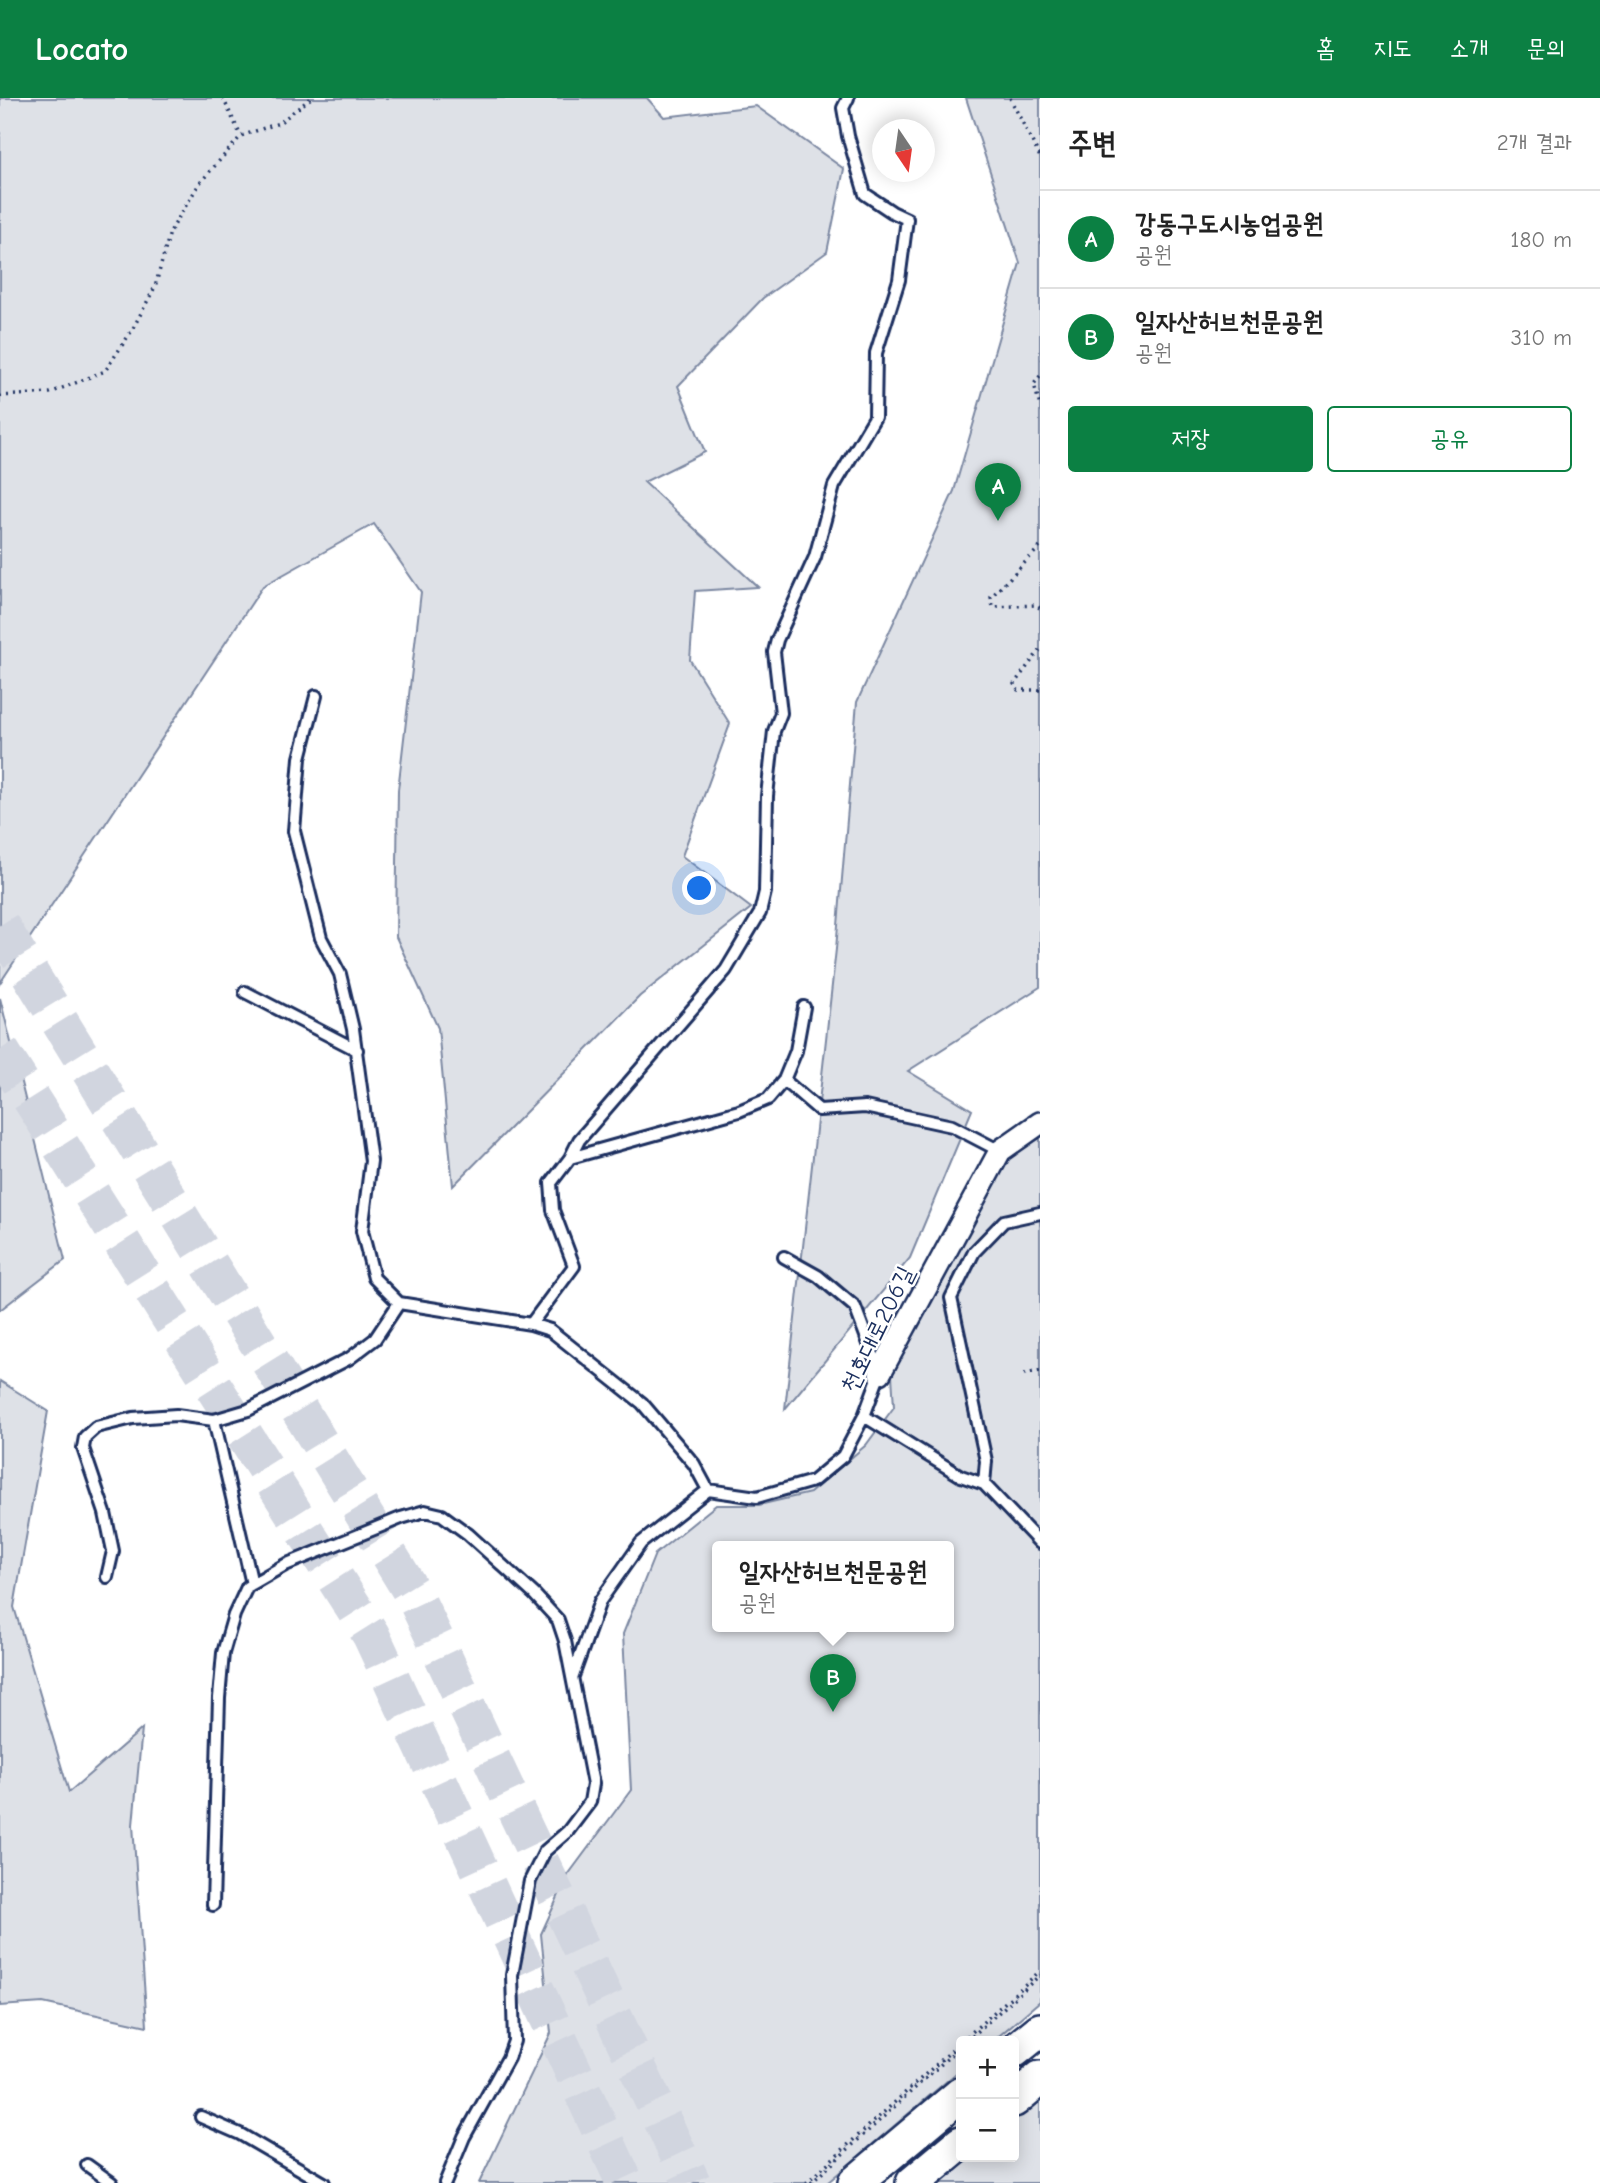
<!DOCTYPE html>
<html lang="ko">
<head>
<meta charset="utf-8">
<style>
  :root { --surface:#fff; --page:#f6f6f6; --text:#222; --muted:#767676; --line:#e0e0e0; --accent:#0b8043 }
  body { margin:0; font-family:"Comic Neue","Poor Story",sans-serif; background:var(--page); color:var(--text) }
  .controls { position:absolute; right:21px; bottom:21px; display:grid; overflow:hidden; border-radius:7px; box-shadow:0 4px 18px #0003 }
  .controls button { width:63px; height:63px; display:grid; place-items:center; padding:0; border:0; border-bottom:2px solid var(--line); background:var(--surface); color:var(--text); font:35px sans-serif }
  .compass { position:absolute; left:872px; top:21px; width:63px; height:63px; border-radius:50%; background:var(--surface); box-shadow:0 4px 18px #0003; rotate:167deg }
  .you { position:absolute; left:700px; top:791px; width:24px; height:24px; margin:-18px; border:5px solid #fff; border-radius:50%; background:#1a73e8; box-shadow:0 0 0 10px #1a73e833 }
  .badge { display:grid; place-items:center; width:46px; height:46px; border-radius:50%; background:var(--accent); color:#fff; font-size:23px; font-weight:700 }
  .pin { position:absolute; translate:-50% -58px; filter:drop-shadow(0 2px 4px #0008) }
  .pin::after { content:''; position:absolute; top:37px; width:24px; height:21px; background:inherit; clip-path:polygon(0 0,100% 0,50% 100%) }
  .popup { position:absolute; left:712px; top:1443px; width:242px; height:91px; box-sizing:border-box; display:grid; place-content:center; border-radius:7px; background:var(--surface); filter:drop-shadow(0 2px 5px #0005); font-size:23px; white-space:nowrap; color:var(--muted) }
  .popup b { font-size:26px; color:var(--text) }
  .popup::after { content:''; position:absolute; left:50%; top:100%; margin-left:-14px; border:14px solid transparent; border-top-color:var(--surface) }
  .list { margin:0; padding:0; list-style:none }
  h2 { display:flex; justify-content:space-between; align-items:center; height:91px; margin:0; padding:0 28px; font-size:30px }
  h2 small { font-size:23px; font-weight:400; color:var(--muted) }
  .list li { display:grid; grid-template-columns:46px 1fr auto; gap:21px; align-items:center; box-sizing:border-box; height:98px; padding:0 28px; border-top:2px solid var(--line) }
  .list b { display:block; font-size:26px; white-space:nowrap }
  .list p { margin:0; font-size:23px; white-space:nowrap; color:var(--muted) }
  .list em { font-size:23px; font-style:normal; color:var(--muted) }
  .actions { display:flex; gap:14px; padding:21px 28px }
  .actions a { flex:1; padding:16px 0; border:2px solid var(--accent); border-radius:7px; text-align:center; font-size:24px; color:var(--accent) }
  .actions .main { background:var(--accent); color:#fff }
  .map { position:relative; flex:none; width:1040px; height:2085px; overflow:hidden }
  header { display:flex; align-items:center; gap:42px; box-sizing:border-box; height:98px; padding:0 35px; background:var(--accent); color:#fff }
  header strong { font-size:33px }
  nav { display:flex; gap:38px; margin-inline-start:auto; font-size:24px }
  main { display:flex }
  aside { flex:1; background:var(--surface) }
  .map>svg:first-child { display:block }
  .green { fill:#dee1e7; stroke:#7c88a2; stroke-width:2; fill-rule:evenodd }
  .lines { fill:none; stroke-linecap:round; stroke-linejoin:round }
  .highway-tunnel { stroke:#d1d5df; stroke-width:38; stroke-dasharray:38 19; stroke-linecap:butt }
  .lane-casing { stroke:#1b2f5e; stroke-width:16 }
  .street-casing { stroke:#1b2f5e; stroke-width:26 }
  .primary-casing { stroke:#1b2f5e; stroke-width:38 }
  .path { stroke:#1b2f5e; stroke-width:3.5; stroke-dasharray:2 5; stroke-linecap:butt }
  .lane { stroke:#fff; stroke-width:10 }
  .street { stroke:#fff; stroke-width:21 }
  .primary { stroke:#fff; stroke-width:33 }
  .labels { text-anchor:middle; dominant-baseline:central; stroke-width:5; stroke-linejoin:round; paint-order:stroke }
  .street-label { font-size:24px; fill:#1b2f5e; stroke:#fff }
</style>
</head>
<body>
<header>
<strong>Locato</strong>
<nav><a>홈</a><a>지도</a><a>소개</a><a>문의</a></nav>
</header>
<main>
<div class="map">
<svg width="1040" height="2085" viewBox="0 0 1040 2085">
  <rect width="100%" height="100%" fill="#fff"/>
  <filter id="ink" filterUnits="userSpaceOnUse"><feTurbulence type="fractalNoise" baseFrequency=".0143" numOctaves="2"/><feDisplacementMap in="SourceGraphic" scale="14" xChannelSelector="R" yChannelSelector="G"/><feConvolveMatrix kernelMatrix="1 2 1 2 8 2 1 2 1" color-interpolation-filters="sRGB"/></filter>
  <g filter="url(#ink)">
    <path class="green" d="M 0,0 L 647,0 L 664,19 L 756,8 L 844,71 L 827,154 L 763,200 L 678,288 L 705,354 L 644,384 L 758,489 L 695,493 L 690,562 L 730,626 L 682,758 L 751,810 L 640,898 L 453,1088 L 438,930 L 396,839 L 398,692 L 421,494 L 374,426 L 263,488 L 0,885 Z
      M 966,0 L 1040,0 L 1040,889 L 908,973 L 972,1012 L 910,1160 L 785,1311 L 836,851 L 857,604 L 954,393 L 1020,165 Z
      M 0,900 L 65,1162 L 0,1212 Z
      M 1040,1040 L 1040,1903 L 993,1943 L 961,1943 L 961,1971 L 827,2085 L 479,2085 L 551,1935 L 541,1836 L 568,1777 L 631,1692 L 623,1536 L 655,1456 L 716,1407 L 759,1407 L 810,1395 L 866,1347 L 894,1309 L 892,1277 L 1007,1060 ZM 718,1448 L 948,1448 L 948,1528 L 718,1528 Z
      M 0,1283 L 48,1313 L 14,1509 L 69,1694 L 142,1631 L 133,1727 L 147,1928 L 43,1905 L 0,1908 Z
      M 1040,1991 L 1040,2085 L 921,2085 L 961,2059 L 1014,2059 L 1014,2012 Z"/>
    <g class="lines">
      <path class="highway-tunnel" d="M 0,827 L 416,1501 L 692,2085
        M 0,952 L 371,1537 L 625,2085"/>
      <defs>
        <path id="lane" d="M 316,598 L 300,660 L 294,733 L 321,840 L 340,876 L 353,931 L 371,1063 L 362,1133 L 374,1180 L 399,1205 L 531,1226 L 550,1232 L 642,1305 L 694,1366 L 708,1392
          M 245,894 L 357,952
          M 784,982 L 819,1012 L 865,1009 L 952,1028 L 1000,1053
          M 570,1060 L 579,1042 L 726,872 L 760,815 L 765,794 L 767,698 L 774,633 L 781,615 L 774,554 L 777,542 L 815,459 L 834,388 L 875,319 L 876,255 L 899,182 L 907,121 L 892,114 L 865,96 L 848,38 L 843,10 L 848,0
          M 784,1159 L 818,1178 L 855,1209 L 880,1275 L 864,1318 L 961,1378 L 984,1386 L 1040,1445
          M 531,1226 L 574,1168 L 553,1112 L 551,1085 L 570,1060 L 739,1013 L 768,1001 L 784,982 L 796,953 L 804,909
          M 214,1322 L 252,1486
          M 984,1386 L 986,1363 L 951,1200 L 974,1154 L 1004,1123 L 1040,1115
          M 107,1479 L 113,1453 L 105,1415 L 83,1350 L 85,1339 L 96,1329 L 133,1320 L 176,1317 L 214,1322 L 248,1312 L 350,1260 L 375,1241 L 399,1205
          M 573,1578 L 600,1503 L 641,1445 L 708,1392 L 757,1399 L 813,1383 L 843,1358 L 864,1318
          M 213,1807 L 219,1600 L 223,1555 L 234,1517 L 247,1489 L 285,1467 L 401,1420 L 425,1413 L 442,1417 L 468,1436 L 534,1496 L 558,1522 L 565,1543 L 593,1686 L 590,1704 L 568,1733 L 545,1753 L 530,1783 L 512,1877 L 514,1943 L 508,1960 L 464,2039 L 445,2085
          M 201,2019 L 240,2036 L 324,2085
          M 87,2067 L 112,2085"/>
        <path id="street" d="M 880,1275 L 1000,1053 L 1040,1025"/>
        <path id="primary" d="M 1014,1953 L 1040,1932
          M 1014,2002 L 1040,1980
          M 855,2085 L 961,1996
          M 913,2085 L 961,2045"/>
      </defs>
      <use href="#lane" class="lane-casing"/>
      <use href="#street" class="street-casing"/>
      <use href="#primary" class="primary-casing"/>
      <path class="path" d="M 223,0 L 241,38
        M 1010,0 L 1040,59
        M 1040,278 L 1034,286 L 1040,308
        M 0,298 L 50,295 L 105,273 L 131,234 L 155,189 L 170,134 L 199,86 L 241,38 L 279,25 L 311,0
        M 1040,449 L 991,499 L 993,509 L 1035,507 L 1040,510
        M 1040,552 L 1014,586 L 1018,592 L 1040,592
        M 1024,1276 L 1040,1273
        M 962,1943 L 1040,1873
        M 967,1943 L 1040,1877
        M 806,2085 L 961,1944
        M 811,2085 L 961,1948"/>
      <use href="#lane" class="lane"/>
      <use href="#street" class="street"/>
      <use href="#primary" class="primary"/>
    </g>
  </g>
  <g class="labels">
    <g class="street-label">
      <text transform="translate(877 1231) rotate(-64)">천호대로206길</text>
    </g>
  </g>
</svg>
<div class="controls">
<button>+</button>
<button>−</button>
</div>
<svg class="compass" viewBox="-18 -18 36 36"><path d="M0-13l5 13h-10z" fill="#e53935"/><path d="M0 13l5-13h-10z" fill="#767676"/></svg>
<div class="you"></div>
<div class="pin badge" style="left:998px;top:423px">A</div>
<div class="pin badge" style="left:833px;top:1614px">B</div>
<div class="popup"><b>일자산허브천문공원</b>공원</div>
</div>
<aside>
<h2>주변<small>2개 결과</small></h2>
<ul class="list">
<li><span class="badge">A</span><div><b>강동구도시농업공원</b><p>공원</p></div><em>180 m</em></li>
<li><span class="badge">B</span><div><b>일자산허브천문공원</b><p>공원</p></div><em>310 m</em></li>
</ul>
<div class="actions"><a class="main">저장</a><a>공유</a></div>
</aside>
</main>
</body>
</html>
